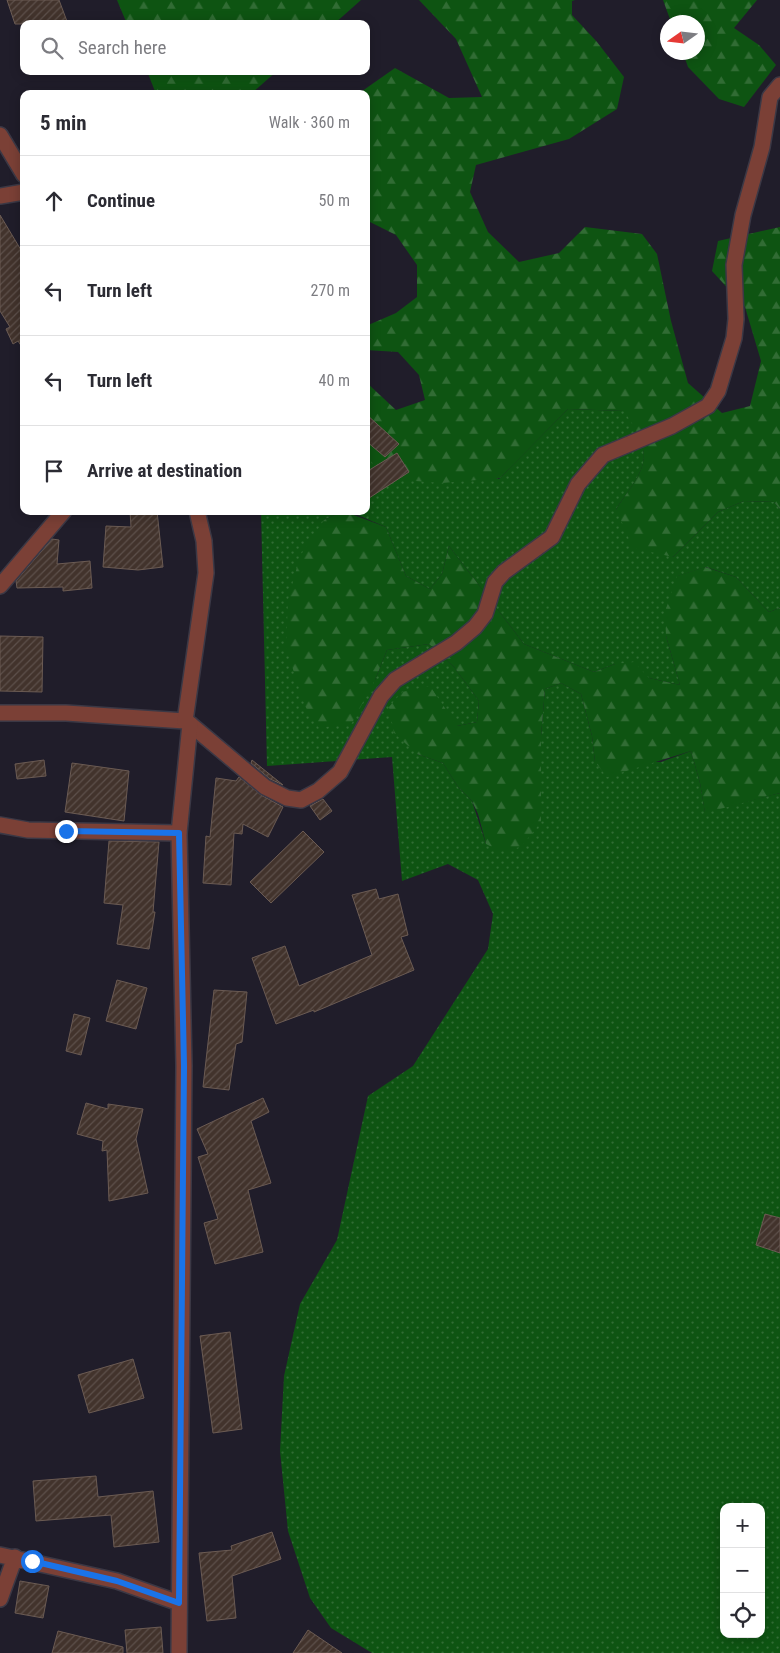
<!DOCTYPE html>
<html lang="en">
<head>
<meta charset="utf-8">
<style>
  :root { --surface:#fff; --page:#f7f7f7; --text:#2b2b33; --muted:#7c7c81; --line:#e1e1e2 }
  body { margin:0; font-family:"Roboto Condensed",sans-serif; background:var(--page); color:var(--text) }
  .controls { position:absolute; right:15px; bottom:15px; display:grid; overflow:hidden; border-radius:10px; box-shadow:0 2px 12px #0003 }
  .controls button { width:45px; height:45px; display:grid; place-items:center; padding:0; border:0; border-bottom:1px solid var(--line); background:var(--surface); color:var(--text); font:25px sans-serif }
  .compass { position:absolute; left:660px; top:15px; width:45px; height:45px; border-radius:50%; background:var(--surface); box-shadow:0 2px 12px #0003; rotate:256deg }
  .stop { position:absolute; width:15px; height:15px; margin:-11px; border:4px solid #1a73e8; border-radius:50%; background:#fff }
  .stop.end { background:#1a73e8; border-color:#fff; box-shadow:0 1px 5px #0008 }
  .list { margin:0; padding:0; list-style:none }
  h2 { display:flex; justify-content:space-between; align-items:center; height:65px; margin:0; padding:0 20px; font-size:21px }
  h2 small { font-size:16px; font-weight:400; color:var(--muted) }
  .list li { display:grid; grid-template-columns:32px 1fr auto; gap:15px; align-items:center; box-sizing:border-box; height:90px; padding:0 20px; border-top:1px solid var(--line) }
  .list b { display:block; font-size:19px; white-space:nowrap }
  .list em { font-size:16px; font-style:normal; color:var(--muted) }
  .icon { flex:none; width:28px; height:28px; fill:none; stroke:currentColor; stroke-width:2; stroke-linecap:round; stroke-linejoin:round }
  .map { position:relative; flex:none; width:780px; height:1653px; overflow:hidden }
  .search { position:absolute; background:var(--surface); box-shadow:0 2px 12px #0003; left:20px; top:20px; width:350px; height:55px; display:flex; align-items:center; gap:12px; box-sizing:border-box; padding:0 18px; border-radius:10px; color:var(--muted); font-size:19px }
  .panel { position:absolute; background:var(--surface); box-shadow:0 2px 12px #0003; left:20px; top:90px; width:350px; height:425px; border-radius:10px }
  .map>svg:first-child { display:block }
  .grass { fill:url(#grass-dots); fill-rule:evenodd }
  .forest { fill:url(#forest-firs) }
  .building { fill:url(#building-hatch); stroke:#6b5b53 }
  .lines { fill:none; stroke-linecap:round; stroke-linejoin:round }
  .minor-casing { stroke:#3b3845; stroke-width:18 }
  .tertiary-casing { stroke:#3b3845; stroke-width:18 }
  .minor { stroke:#7b4036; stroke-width:15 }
  .tertiary { stroke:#7b4036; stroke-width:15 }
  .route { stroke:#1a73e8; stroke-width:6 }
</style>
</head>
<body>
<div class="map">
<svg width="780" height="1653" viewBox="0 0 780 1653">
  <defs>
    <pattern id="grass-dots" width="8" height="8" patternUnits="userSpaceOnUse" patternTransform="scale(1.25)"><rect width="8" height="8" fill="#0e5412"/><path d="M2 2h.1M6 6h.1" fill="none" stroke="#316c34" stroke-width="1.8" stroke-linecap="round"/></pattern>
    <pattern id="forest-firs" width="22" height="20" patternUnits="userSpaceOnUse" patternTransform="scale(1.25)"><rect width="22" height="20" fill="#0e5412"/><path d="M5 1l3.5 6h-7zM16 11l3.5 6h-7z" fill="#316c34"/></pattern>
    <pattern id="building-hatch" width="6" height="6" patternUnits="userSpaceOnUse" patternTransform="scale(1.25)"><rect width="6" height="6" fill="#42332c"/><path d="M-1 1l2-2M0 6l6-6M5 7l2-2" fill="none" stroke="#5d504b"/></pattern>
  </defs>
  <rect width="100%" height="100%" fill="#201d2a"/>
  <path class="grass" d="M 568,409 L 625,411 C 656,458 646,466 616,509 L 673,557 L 718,512 L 744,501 L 774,502 L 780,509 L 780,608 L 769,612 L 736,577 L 706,567 L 678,576 L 666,636 L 680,685 L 649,678 L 615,664 L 594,672 L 524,644 L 449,546 L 442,574 L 430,589 L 406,576 L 386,527 L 348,511 L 366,511 L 366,438 L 499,479 Z
    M 261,511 L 343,511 L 324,520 L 375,680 L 387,650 L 429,644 L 454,667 L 479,701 L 477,722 L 457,726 L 417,754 L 443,763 L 458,787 L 472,801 L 486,844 L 541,822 L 541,736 L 545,689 L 561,683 L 581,694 L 592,736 L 595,762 L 661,762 L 691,751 L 700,783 L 705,812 L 780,793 L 780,1653 L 372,1653 L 331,1628 L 310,1598 L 288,1531 L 280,1451 L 284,1376 L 300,1304 L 337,1240 L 368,1096 L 413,1066 L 488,949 L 493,914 L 478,880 L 448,864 L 402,881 L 392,757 L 267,766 ZM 724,1507 L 761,1507 L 761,1634 L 724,1634 Z"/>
  <path class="forest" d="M 117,0 L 361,0 L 334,24 L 127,24 Z
    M 419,0 L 575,0 L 572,1 L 572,15 L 597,42 L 624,77 L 617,109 L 569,139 L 476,165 L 470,192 L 488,232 L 519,262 L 559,253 L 585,227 L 642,234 L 657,254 L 671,321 L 688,383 L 722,413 L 750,406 L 761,361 L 745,307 L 712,271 L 718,241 L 780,227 L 780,509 L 774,502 L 744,501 L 718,512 L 673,557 L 633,548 L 616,509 C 646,466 656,458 624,411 L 568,409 L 500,478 L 442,483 L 376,478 L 366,438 L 366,382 L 396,410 L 425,400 L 419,375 L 398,352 L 366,350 L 366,326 L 396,313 L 417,297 L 417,265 L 396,235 L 366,220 L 366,94 L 358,94 L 395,68 L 449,98 L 482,97 L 456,39 Z
    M 663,0 L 757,0 L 734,28 L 759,45 L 776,65 L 744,107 L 719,99 L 688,67 L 683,53 L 698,52 L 698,22 L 671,22 Z
    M 147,71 L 277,71 L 251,94 L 156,94 Z
    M 343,511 L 386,527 L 406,576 L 430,589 L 442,574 L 449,546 L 524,644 L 594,672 L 615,664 L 634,662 L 649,678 L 680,685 L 666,636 L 665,612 L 677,576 L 705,567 L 736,577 L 769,612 L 780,608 L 780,793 L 705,813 L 700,783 L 691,751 L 607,777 L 595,762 L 592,736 L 581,694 L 561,683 L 545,689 L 541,736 L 541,822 L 521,847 L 500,851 L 486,844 L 478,814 L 472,801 L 458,787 L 443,763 L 417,754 L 394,733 L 389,707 L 402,692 L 430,686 L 457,726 L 477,722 L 479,701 L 454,667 L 429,644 L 387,650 L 375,680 L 352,723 L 319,728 L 305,706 L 286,648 L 288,600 L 300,556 L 324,520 Z"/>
  <path class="building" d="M 7,0 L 59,0 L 68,24 L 15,24 Z
    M 0,215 L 24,255 L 24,350 L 18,341 L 13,344 L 6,329 L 10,327 L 0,311 Z
    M 366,414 L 399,444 L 385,457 L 366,441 Z
    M 397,453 L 409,472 L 366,500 L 366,472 Z
    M 130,511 L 157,511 L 163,567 L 138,570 L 103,567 L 106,526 L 131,527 Z
    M 52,539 L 59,540 L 57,564 L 90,561 L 92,588 L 63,591 L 63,587 L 17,588 L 16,581 Z
    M 0,636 L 43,637 L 42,692 L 0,691 Z
    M 44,760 L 46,776 L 17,779 L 15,764 Z
    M 252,760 L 283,785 L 270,779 L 251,763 Z
    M 72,763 L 129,771 L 124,821 L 65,812 Z
    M 239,777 L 261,795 L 283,807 L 268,837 L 243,824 L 242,834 L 234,833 L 231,885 L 203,883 L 206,836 L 210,837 L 216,778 L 236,781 Z
    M 323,799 L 332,811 L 320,820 L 310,806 Z
    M 303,831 L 324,852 L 271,903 L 250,882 Z
    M 109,841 L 159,842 L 153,912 L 155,912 L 149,949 L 117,944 L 123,905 L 104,903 Z
    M 376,889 L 379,899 L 398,894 L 408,935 L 401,937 L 414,970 L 314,1012 L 314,1010 L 276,1024 L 252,958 L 285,946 L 299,986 L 372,955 L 352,895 Z
    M 117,980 L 147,988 L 136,1029 L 106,1021 Z
    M 214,990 L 247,992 L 242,1042 L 236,1044 L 229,1090 L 203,1087 Z
    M 74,1014 L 90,1018 L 81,1055 L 66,1051 Z
    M 263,1098 L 269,1112 L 251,1121 L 271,1183 L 248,1190 L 263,1252 L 215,1264 L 204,1223 L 218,1219 L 198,1157 L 208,1154 L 197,1129 Z
    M 86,1103 L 108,1109 L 108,1104 L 143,1109 L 136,1139 L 148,1193 L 109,1201 L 107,1150 L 102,1151 L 103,1141 L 77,1134 Z
    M 765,1214 L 780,1218 L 780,1253 L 756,1245 Z
    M 230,1332 L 242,1429 L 213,1433 L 200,1336 Z
    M 133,1359 L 144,1398 L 89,1413 L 78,1375 Z
    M 96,1476 L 98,1497 L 153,1491 L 159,1542 L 114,1547 L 111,1515 L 36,1521 L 33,1481 Z
    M 272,1532 L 281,1559 L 232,1576 L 236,1618 L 207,1621 L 199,1553 L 232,1550 L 231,1546 Z
    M 20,1581 L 49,1586 L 43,1618 L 15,1613 Z
    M 161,1627 L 163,1653 L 127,1653 L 125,1630 Z
    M 308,1630 L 342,1653 L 293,1653 Z
    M 58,1631 L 123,1647 L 123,1653 L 52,1653 Z"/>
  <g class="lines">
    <defs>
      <path id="minor" d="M 0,196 L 24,192
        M 0,586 L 64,511
        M 0,713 L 66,713 L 185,721
        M 190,724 L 265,787 L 287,798 L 301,800 L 318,791 L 340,772 L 381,696 L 395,680 L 456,643 L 475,627 L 485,614 L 495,582 L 504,572 L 552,537 L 578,484 L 603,455 L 672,426 L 708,406 L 718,391 L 734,338 L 736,319 L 734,265 L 743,215 L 762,147 L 770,97 L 780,85
        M 0,825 L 28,830 L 179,833
        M 0,1555 L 117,1581 L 179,1603
        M 0,1599 L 15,1557"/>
      <path id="tertiary" d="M 0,135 L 24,175
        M 179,1653 L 184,1066 L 179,833 L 190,724 L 185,721 L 206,573 L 204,541 L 197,511"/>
    </defs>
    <use href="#minor" class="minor-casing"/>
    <use href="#tertiary" class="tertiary-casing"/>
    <use href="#minor" class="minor"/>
    <use href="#tertiary" class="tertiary"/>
  </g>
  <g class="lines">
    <path class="route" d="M 32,1561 L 117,1581 L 179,1603 L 184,1066 L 179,833 L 66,831"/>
  </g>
</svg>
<div class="controls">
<button>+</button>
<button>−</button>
<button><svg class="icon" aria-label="locate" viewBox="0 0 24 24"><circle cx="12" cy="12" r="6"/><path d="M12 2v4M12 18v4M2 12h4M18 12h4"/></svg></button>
</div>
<svg class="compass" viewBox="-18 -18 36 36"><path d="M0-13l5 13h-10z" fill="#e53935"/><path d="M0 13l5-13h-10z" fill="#7c7c81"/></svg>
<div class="stop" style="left:32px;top:1561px"></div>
<div class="stop end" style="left:66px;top:831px"></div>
<div class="search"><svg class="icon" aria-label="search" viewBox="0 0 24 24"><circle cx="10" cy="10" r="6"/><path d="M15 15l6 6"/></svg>Search here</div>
<section class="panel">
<h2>5 min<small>Walk · 360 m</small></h2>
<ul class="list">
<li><svg class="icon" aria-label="ahead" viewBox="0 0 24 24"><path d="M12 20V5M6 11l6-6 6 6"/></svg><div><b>Continue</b></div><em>50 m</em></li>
<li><svg class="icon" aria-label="left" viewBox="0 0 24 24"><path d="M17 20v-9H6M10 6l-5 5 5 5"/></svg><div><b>Turn left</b></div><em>270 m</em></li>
<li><svg class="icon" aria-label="left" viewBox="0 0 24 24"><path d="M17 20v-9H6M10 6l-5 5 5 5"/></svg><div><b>Turn left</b></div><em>40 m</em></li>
<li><svg class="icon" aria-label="arrive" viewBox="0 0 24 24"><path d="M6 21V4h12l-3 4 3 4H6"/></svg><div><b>Arrive at destination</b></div></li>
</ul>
</section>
</div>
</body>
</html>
